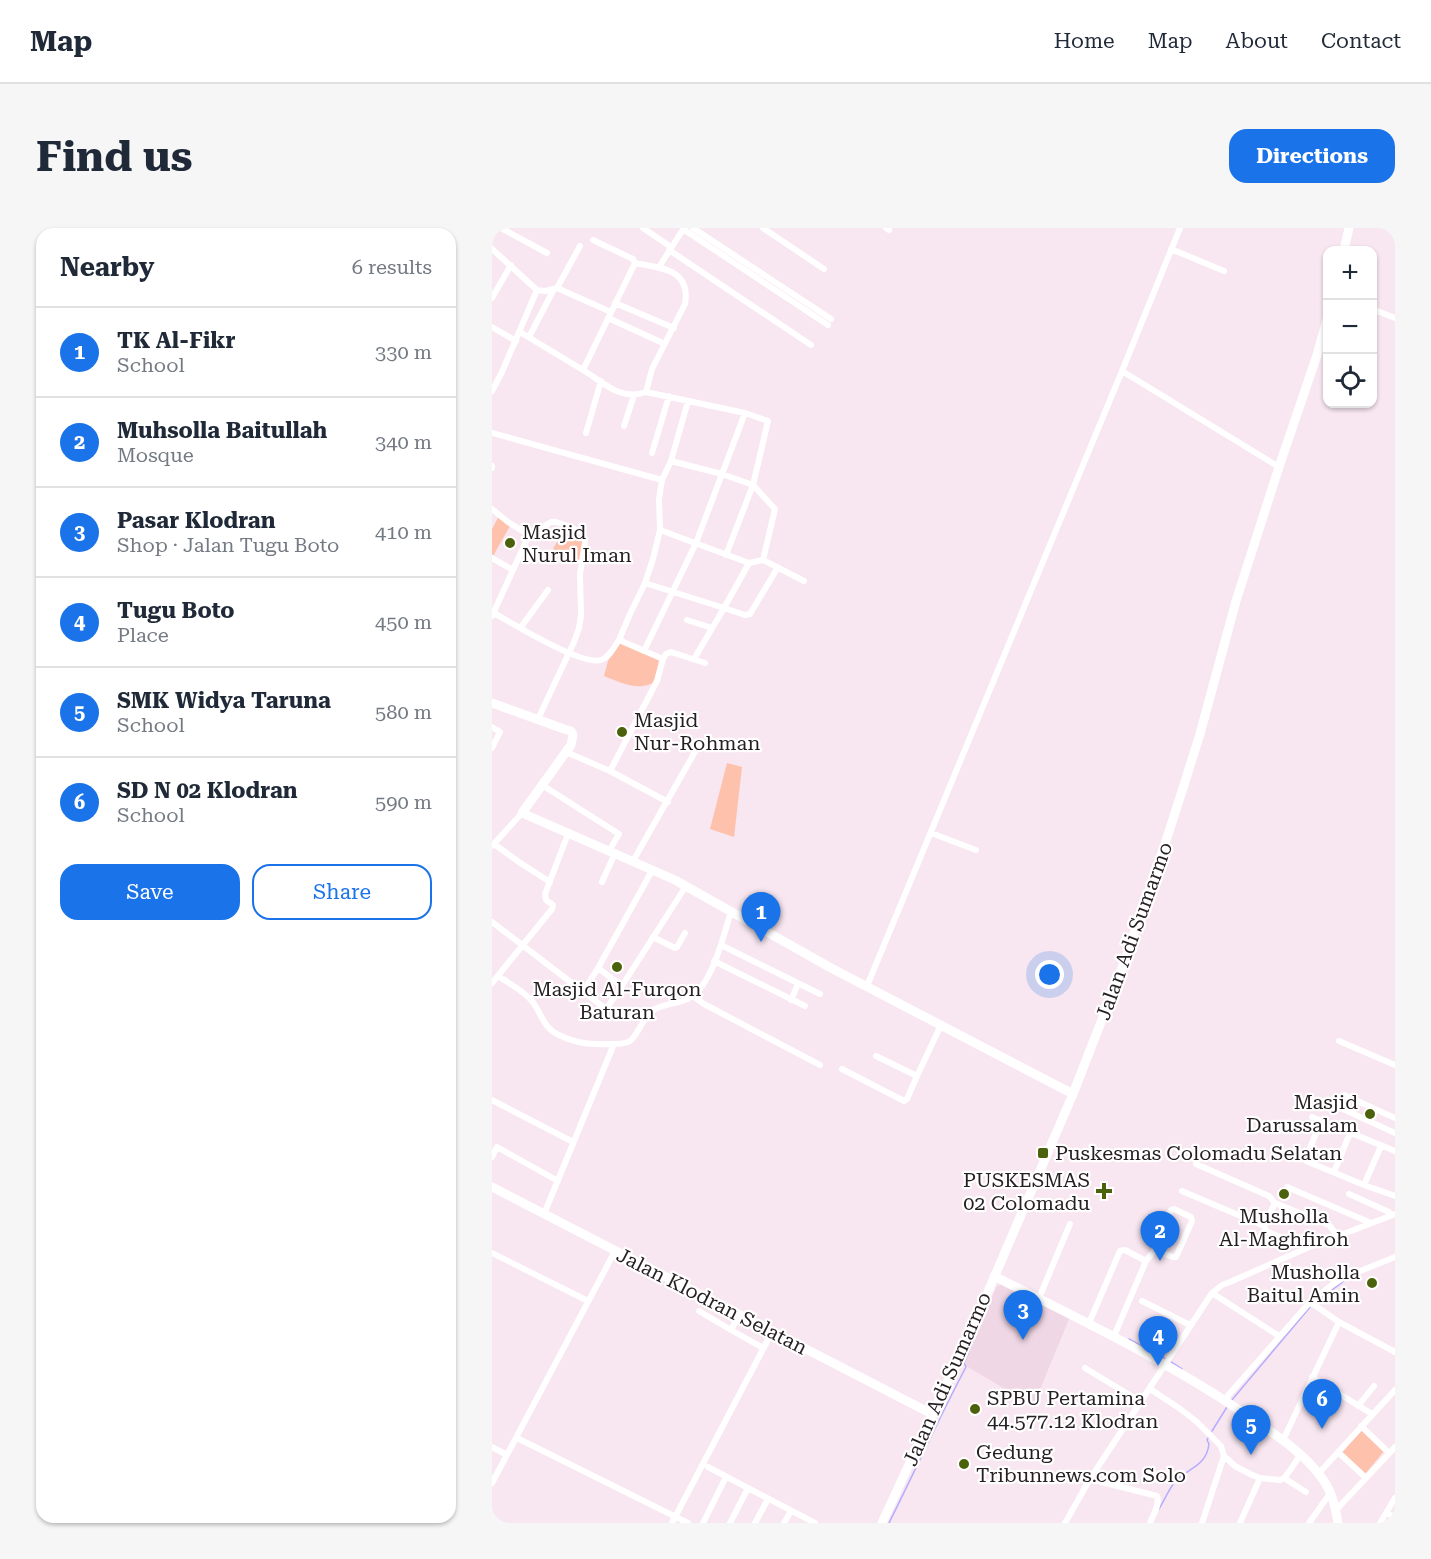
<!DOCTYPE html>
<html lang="en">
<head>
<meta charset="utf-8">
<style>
  :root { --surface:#fff; --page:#f6f6f7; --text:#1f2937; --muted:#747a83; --line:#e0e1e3; --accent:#1a73e8 }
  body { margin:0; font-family:"Roboto Serif",serif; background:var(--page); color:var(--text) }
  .controls { position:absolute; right:18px; top:18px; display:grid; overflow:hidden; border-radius:12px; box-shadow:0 2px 4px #0004 }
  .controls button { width:54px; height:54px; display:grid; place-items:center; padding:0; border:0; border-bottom:2px solid var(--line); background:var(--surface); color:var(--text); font:30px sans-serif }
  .you { position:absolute; left:558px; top:747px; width:21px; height:21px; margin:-15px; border:4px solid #fff; border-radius:50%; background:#1a73e8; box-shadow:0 0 0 9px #1a73e833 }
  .badge { display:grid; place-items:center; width:39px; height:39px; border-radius:50%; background:var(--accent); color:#fff; font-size:20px; font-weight:700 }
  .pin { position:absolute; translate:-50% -50px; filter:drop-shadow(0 2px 3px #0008) }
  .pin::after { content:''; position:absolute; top:32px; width:21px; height:18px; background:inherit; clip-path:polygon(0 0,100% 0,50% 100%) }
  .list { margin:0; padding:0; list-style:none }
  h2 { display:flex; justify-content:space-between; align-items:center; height:78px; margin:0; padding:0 24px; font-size:26px }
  h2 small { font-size:20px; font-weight:400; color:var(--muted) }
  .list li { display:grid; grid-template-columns:39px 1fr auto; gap:18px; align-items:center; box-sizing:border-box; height:90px; padding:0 24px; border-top:2px solid var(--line) }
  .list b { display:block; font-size:22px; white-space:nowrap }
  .list p { margin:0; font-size:20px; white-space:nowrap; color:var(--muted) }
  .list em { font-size:20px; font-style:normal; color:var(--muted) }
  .actions { display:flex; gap:12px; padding:18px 24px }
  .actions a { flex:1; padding:14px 0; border:2px solid var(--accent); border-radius:18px; text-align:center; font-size:21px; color:var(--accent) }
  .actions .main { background:var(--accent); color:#fff }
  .icon { flex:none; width:33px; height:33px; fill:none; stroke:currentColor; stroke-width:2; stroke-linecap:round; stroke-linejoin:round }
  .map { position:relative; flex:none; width:903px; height:1295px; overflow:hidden; border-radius:18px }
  header { display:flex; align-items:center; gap:36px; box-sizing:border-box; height:84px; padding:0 30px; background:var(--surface); border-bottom:2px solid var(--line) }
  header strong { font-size:28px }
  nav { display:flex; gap:33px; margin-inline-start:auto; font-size:21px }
  .intro { display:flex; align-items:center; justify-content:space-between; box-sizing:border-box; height:144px; padding:0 36px }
  h1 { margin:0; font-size:42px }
  .button { padding:15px 27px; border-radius:18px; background:var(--accent); color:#fff; font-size:21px; font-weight:700 }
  main { display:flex; gap:36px; padding:0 36px }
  aside { flex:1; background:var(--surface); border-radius:18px; box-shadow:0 2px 4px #0004 }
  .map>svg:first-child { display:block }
  .built { fill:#f0d7e5 }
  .green { fill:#fdc1ac }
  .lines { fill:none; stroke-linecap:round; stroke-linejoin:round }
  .stream { stroke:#b4adfe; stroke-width:1.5 }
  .street { stroke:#fff; stroke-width:6 }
  .secondary { stroke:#fff; stroke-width:9 }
  .poi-dot { fill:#4c610b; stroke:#fff; stroke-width:2 }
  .labels { text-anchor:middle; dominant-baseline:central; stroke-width:4.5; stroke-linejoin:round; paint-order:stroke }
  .poi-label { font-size:20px; fill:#251f22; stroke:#fff; text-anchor:start }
  .street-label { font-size:20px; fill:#251f22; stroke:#fff }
</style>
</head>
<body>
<header>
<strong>Map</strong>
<nav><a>Home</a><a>Map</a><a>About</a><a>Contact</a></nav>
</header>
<div class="intro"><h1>Find us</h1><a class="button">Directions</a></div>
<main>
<aside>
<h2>Nearby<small>6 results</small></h2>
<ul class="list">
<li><span class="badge">1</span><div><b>TK Al-Fikr</b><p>School</p></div><em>330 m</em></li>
<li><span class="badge">2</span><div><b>Muhsolla Baitullah</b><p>Mosque</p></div><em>340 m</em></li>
<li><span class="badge">3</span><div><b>Pasar Klodran</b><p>Shop · Jalan Tugu Boto</p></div><em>410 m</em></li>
<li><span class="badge">4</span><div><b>Tugu Boto</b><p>Place</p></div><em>450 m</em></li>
<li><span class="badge">5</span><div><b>SMK Widya Taruna</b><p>School</p></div><em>580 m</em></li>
<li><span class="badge">6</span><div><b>SD N 02 Klodran</b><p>School</p></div><em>590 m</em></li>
</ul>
<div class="actions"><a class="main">Save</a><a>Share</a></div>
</aside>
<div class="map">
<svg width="903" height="1295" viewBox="0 0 903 1295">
  <rect width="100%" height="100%" fill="#f8e6f0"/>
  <path class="built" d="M 509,1057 L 578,1089 L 541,1178 L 471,1136 L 505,1058 Z"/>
  <path class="green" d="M 7,288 L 18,298 L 1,328 L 0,327 L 0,301 Z
    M 74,298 L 90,308 L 90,320 L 87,334 L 61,321 Z
    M 128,414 L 167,432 L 162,454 C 147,464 127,454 112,448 L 116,433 Z
    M 235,535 L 250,539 L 242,609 L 218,601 Z
    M 870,1201 L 893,1222 L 873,1246 L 850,1224 Z"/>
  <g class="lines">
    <path class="stream" d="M 823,1075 L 852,1053
      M 637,1111 L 675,1132
      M 679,1134 L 690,1141
      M 739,1173 L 819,1078
      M 720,1203 L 735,1179
      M 667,1281 C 672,1273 676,1263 682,1255 C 694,1240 714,1240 717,1216 L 715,1212 L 716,1210
      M 397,1295 C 423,1243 447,1190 474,1139 L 472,1135 L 486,1101"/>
    <path class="street" d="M 9,0 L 55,25
      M 151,0 L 179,19
      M 201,0 L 339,91
      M 271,0 L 332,41
      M 394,0 L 397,2
      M 191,1 L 336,97
      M 101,12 L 141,31 L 143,35
      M 0,21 L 45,62 L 53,63 L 65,60 L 88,18
      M 679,21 L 732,43
      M 177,22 L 319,117
      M 167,39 L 192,0
      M 65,60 L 119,84
      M 0,70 L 19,37
      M 123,75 L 182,100
      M 880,81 L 903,90
      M 116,90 L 173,116
      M 0,99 L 24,113
      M 28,104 L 91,142 L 143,35 C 169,40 199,41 193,76 L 160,141 L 154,164 L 253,185 L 276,193 L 261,257 L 283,281 L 271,332 L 312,353
      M 37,109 L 62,61
      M 91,142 C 113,155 127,173 154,164
      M 630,143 L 787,239
      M 0,163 L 10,144 L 45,62
      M 132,198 L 142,167
      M 0,205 L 170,252
      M 94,205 L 109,153
      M 160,225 L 177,168
      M 179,233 L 230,246 L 261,257 L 234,327
      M 0,238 L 0,240
      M 0,281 L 16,294 L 37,307
      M 168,302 L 257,335
      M 0,330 L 21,342
      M 271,332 L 257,335 L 232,380 L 253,387 L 258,386 L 286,339
      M 153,355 L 232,380 L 202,431
      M 0,384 C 20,395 89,438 109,432 C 118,429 122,419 127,412 L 171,431 L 165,453 L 118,543
      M 0,388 L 37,307 L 59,294 L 64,294 L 79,299 L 91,306 L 93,314 L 88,346 L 89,387 L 87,400 L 82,414 L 46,491
      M 195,392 L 220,400
      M 29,399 L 56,362
      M 127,412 L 138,386 L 153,355 L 161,331 L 168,302 L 167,271 L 170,252 L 179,233 L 196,173
      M 152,423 L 204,315 L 253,185
      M 171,431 L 174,426 L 179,424 L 213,435
      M 0,499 L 8,504 L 0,520
      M 74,524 L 118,543 L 176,574
      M 50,557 L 127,606 L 117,623
      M 439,605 L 484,622
      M 2,616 L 27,634 L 58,654
      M 0,618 L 30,585
      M 141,633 L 208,515
      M 110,654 L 123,625
      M 0,694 L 114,781 L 126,764 L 194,658
      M 161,709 L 183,720 L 185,719 L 193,705
      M 229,717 L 328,766
      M 222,733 L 313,778
      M 106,740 L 130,758
      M 6,748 C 17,755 30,762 39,772 C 50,785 50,799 67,807 C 85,816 101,817 121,816 C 127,816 133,816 138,813 C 146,807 150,791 160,783 C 172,774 187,777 199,769 C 220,756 232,707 239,683
      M 0,755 L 60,681 L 61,677 L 54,672 L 53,666 L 76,606
      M 375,758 L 630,143 L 688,0
      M 91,764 L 106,740 L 161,641
      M 201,768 L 212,776 L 328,837
      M 299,772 L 306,756
      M 847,813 L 903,837
      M 384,828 L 425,848 L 449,797
      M 350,841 L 412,873 L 415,871 L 425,848
      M 852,867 L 903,890
      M 0,872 L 81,914
      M 842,877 L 903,905
      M 820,889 L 903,923
      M 829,893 L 814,930 L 814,933 L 872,957 L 903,968
      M 0,929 L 5,919 L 66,953
      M 704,936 L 777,968 L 783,975 L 837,997 L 846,1008
      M 842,944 L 858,905
      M 872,957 L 889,918
      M 795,959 L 879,995
      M 690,963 L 772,998 L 774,1003 L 815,1020
      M 857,966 L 897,984
      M 52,986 L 122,816
      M 772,998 L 783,975
      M 0,1025 L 96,1073
      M 720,1065 L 787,1108
      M 547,1070 L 578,996
      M 650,1073 L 698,1097
      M 818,1074 L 847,1094 L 903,1124
      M 207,1083 L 239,1102 L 247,1087
      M 597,1095 L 628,1023 L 633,1022 L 654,1033
      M 239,1102 L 271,1120
      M 622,1108 L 654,1033 L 663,1022 L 664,1017 L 679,982 L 682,981 L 699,989 L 700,993 L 684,1029 L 681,1029 L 663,1022
      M 593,1140 L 649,1174
      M 820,1149 L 880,1186
      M 658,1161 L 687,1180 L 705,1194 L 729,1218 L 732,1228 L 743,1238 L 758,1246 L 768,1250 L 788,1252 L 792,1250 L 799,1241 L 808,1227
      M 732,1172 L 818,1074 L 841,1056 L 851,1050 L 903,1029
      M 866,1178 L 882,1158
      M 869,1198 L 897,1225
      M 25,1210 L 196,1295
      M 791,1212 L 847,1094
      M 0,1219 L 15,1227
      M 846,1224 L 874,1250
      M 216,1239 L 323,1295
      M 827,1245 L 903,1162
      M 792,1250 L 814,1264
      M 598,1251 L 665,1268 C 668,1277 661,1287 658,1295
      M 0,1255 L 123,1023
      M 844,1282 L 903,1219
      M 895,1285 L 903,1290
      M 180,1295 L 280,1104
      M 211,1295 L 234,1249
      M 238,1295 L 256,1260
      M 263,1295 L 276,1271
      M 292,1295 L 299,1283
      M 573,1295 L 598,1251 L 720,1065 L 730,1057 L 738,1054 L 815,1020 L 903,986
      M 710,1295 L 732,1228
      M 748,1295 L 768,1250
      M 817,1295 L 839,1264
      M 888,1295 L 903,1270"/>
    <path class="secondary" d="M 852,22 L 857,0
      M 0,475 L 72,501 L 79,503 L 81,507 L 79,517 L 30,585 L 183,652 L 339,740 L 581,866
      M 0,959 L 440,1186
      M 502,1048 C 589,1092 678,1134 759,1190 C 782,1206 808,1222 826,1245 C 839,1260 843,1276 846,1295
      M 390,1295 L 483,1094 L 581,866 L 630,740 L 672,619 L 691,560 L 708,506 L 744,373 L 787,239 L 825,127 L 836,88"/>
  </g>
  <g class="poi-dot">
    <circle cx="18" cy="315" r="6"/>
    <circle cx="130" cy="504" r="6"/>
    <circle cx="125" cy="739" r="6"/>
    <circle cx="878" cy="886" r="6"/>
    <rect x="545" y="919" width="12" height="12" rx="3"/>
    <path d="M609 954h6v6h6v6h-6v6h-6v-6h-6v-6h6z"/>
    <circle cx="792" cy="966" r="6"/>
    <circle cx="880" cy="1055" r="6"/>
    <circle cx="483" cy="1181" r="6"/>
    <circle cx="472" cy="1236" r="6"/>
  </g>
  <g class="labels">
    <g class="poi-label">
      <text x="30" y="304">Masjid<tspan x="30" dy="23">Nurul Iman</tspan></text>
      <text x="142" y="492">Masjid<tspan x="142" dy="23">Nur-Rohman</tspan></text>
      <text x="125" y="761" text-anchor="middle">Masjid Al-Furqon<tspan x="125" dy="23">Baturan</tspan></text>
      <text x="866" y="874" text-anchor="end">Masjid<tspan x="866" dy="23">Darussalam</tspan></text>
      <text x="563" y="925">Puskesmas Colomadu Selatan</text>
      <text x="598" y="952" text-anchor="end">PUSKESMAS<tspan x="598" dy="23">02 Colomadu</tspan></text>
      <text x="792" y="988" text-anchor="middle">Musholla<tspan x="792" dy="23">Al-Maghfiroh</tspan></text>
      <text x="868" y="1044" text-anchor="end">Musholla<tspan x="868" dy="23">Baitul Amin</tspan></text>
      <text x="495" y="1170">SPBU Pertamina<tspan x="495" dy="23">44.577.12 Klodran</tspan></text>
      <text x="484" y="1224">Gedung<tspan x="484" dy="23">Tribunnews.com Solo</tspan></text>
    </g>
    <g class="street-label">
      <text transform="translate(642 703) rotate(-70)">Jalan Adi Sumarmo</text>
      <text transform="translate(220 1073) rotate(27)">Jalan Klodran Selatan</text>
      <text transform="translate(455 1151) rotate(-66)">Jalan Adi Sumarmo</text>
    </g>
  </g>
</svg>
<div class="controls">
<button>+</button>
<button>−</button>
<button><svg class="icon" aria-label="locate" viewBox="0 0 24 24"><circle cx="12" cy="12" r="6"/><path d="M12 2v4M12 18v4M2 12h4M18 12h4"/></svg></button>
</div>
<div class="you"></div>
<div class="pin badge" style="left:269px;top:714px">1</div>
<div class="pin badge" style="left:668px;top:1033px">2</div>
<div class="pin badge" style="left:531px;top:1112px">3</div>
<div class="pin badge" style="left:666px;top:1138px">4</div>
<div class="pin badge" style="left:759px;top:1227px">5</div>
<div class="pin badge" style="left:830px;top:1201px">6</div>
</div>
</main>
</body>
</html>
